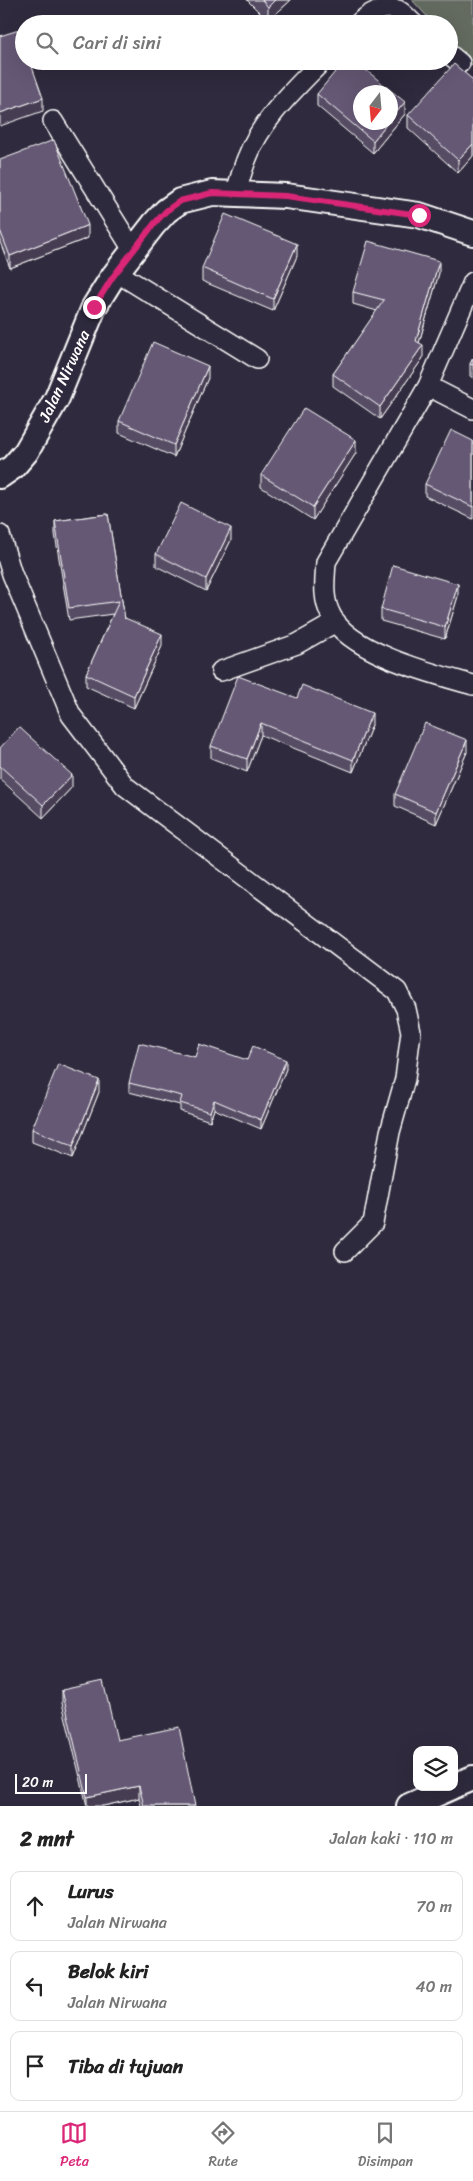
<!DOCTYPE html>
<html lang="id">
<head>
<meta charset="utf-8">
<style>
  :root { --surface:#fff; --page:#f6f6f6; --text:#222; --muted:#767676; --line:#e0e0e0; --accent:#db2777 }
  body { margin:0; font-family:Sriracha,sans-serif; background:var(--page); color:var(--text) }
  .controls { position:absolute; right:15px; bottom:15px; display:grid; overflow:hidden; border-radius:10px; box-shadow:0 5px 20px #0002 }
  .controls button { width:45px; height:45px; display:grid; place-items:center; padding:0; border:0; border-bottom:1px solid var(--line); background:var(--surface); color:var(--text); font:25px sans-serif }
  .compass { position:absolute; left:353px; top:85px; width:45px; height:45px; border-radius:50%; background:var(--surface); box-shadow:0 5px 20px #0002; rotate:196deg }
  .scale { position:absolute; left:15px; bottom:12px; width:72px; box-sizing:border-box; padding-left:5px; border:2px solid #fff; border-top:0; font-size:14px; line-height:18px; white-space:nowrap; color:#fff; -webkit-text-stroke:4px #2f2a3d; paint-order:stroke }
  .stop { position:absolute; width:15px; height:15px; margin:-11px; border:4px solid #db2777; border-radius:50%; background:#fff }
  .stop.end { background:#db2777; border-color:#fff; box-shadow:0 1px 5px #0008 }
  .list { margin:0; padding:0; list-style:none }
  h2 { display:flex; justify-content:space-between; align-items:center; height:65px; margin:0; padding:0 20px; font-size:21px }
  h2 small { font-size:16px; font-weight:400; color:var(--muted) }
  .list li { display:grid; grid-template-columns:32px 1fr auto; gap:15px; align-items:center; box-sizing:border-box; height:70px; margin:0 10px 10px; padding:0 10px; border:1px solid var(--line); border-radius:10px }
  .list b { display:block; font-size:19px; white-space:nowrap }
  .list p { margin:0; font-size:16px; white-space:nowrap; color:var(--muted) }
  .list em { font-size:16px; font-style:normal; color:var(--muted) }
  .icon { flex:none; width:28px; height:28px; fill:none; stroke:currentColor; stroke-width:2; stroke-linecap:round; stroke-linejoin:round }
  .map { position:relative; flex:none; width:473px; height:1806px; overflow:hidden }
  .search { position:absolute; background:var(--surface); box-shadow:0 5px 20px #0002; left:15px; right:15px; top:15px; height:55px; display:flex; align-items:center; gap:12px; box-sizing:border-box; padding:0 18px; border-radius:28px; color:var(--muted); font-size:19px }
  .sheet { height:305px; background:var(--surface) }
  nav { display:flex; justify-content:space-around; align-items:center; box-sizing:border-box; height:70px; border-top:1px solid var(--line); background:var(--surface); font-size:14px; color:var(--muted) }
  nav a { display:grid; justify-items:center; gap:2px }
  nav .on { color:var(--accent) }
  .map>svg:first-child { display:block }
  .green { fill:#636a5e; stroke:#b1b4ae }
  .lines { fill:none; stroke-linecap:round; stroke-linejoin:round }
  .minor-casing { stroke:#fff; stroke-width:22 }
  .tertiary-casing { stroke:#fff; stroke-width:28 }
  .minor { stroke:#2f2a3d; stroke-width:19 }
  .tertiary { stroke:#2f2a3d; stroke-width:24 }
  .wall { fill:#574d65; stroke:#fff }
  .shaded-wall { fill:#473e52; stroke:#fff }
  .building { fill:#655975; stroke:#fff }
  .route { stroke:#db2777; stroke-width:6 }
  .labels { text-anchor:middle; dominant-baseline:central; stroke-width:5; stroke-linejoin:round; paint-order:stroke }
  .street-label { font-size:16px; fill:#fff; stroke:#2f2a3d }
</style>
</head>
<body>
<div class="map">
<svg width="473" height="1806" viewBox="0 0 473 1806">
  <rect width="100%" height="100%" fill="#2f2a3d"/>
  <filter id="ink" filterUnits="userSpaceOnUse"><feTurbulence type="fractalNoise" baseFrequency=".02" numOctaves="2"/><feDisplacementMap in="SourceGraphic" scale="10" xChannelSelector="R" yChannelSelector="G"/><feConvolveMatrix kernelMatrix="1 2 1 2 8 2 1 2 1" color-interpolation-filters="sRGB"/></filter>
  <g filter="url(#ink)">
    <path class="green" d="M 412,0 L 473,0 L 473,66 L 449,41 L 449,24 L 434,24 Z"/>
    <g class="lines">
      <defs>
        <path id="minor" d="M 358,24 C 368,14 384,4 398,10 C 404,13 409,20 414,24
          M 449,54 L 460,63
          M 53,121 L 133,250
          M 235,195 C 239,183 242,170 247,158 C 261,120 294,90 322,61
          M 116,272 L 257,359
          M 473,282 L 428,386 L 326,562 C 325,580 322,598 331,615 C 349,653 435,674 473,685
          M 428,386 L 473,409
          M 0,535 L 12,574 L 71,715 L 125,786 L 397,991 L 406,1009 L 411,1032 L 405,1079 L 390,1132 L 373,1223 L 345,1251
          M 221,671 L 297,644 L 336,622"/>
        <path id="tertiary" d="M 0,476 L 13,467 L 26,452 L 57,398 L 94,307 L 112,278 L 154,224 L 166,211 L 180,201 L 212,193 L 286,196 L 419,215 L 473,233
          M 454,1786 L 473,1778
          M 409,1806 L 452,1787"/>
      </defs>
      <use href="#minor" class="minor-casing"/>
      <use href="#tertiary" class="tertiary-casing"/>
      <use href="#minor" class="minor"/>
      <use href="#tertiary" class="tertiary"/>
    </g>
    <path class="wall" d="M 247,0 L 291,0 L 268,21 Z
      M 473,80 L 473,156 L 458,173 L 408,128 L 408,115 Z
      M 317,94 L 405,114 L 373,153 L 317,106 Z
      M 0,160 L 88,238 L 10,268 L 0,242 Z
      M 297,256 L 273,311 L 202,281 L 202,268 Z
      M 439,273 L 419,343 L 423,358 L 380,419 L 333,386 L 333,374 L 377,311 L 353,304 L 353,292 Z
      M 473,358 L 473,378 L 470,376 L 470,364 Z
      M 208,378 L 174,457 L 119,433 L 119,421 Z
      M 473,441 L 473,519 L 425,496 L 425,484 Z
      M 356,453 L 313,520 L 261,487 L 261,475 Z
      M 108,514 L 125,619 L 162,646 L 134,708 L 86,686 L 86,674 L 113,614 L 69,620 L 55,534 L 55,521 Z
      M 231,540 L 206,591 L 156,566 L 156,554 Z
      M 458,596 L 445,639 L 381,621 L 381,609 Z
      M 297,698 L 372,725 L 353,772 L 261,735 L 247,772 L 211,758 L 211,746 Z
      M 0,748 L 72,787 L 43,818 L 0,779 Z
      M 467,752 L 436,824 L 395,806 L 395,794 Z
      M 195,1057 L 247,1060 L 286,1069 L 261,1129 L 214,1109 L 210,1121 L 180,1111 L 180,1105 L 129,1092 L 129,1083 Z
      M 99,1092 L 73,1158 L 32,1142 L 32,1129 Z
      M 62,1690 L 117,1740 L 195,1806 L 141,1806 L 139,1798 L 103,1806 L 87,1806 L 62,1703 Z"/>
    <path class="shaded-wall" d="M 275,0 L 291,0 L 268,21 L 268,7 Z
      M 43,98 L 43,111 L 0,126 L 0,113 Z
      M 405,102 L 405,114 L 373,153 L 373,141 L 388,122 L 390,122 L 390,120 Z
      M 473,144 L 473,156 L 458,173 L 458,160 Z
      M 88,225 L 88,238 L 10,268 L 10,256 Z
      M 297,244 L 297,256 L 273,311 L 273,299 Z
      M 439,261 L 439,273 L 416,353 L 416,341 Z
      M 423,345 L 423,358 L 380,419 L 380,407 Z
      M 208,366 L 208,378 L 174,457 L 174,445 Z
      M 356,440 L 356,453 L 313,520 L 313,507 Z
      M 231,528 L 231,540 L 206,591 L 206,579 Z
      M 458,584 L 458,596 L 445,639 L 445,627 Z
      M 162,634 L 162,646 L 134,708 L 134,696 Z
      M 372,713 L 372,725 L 353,772 L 353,760 Z
      M 261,723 L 261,735 L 247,772 L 247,759 Z
      M 467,740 L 467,752 L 436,824 L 436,812 Z
      M 72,775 L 72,787 L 43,818 L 43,805 Z
      M 286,1060 L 286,1069 L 261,1129 L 261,1120 Z
      M 99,1080 L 99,1092 L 73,1158 L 73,1146 Z
      M 214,1100 L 214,1109 L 210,1121 L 210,1112 Z
      M 139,1786 L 139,1798 L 103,1806 L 87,1806 L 87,1797 Z"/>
    <path class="building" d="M 262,0 L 275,0 L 268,7 Z
      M 19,30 L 24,44 L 24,61 L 30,61 L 43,98 L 0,113 L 0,36 Z
      M 344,61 L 355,61 L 405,102 L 390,120 L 390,92 L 360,92 L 360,122 L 388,122 L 373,141 L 317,94 Z
      M 454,64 L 473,80 L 473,144 L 458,160 L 408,115 Z
      M 54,140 L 88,225 L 10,256 L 0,230 L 0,160 Z
      M 225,214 L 297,244 L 273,299 L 202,268 Z
      M 368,241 L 439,261 L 416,341 L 423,345 L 380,407 L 333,374 L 384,300 L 353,292 Z
      M 153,342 L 208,366 L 174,445 L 119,421 Z
      M 473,358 L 473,365 L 470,364 Z
      M 304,408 L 356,440 L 313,507 L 261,475 Z
      M 451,430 L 473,441 L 473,507 L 425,484 Z
      M 181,503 L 231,528 L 206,579 L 156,554 Z
      M 108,514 L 125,619 L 125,618 L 162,634 L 134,696 L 86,674 L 119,601 L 69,608 L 55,521 Z
      M 393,565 L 458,584 L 445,627 L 381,609 Z
      M 238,676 L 297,698 L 302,685 L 372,713 L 353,760 L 261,723 L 247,759 L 211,746 Z
      M 425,723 L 467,740 L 436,812 L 395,794 Z
      M 19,727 L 72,775 L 43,805 L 0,766 L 0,748 Z
      M 139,1043 L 195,1057 L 199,1044 L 247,1060 L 253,1046 L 286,1060 L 261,1120 L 214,1100 L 210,1112 L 180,1103 L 182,1096 L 129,1083 Z
      M 58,1064 L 99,1080 L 73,1146 L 32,1129 Z
      M 103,1681 L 117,1740 L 179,1727 L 195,1806 L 144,1806 L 139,1786 L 87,1797 L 62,1690 Z"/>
  </g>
  <g class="lines" filter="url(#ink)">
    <path class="route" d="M 94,307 L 112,278 L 154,224 L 166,211 L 180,201 L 212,193 L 286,196 L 419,215"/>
  </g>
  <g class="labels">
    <g class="street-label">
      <text transform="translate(64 376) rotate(-65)">Jalan Nirwana</text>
    </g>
  </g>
</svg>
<div class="controls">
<button><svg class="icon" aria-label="layers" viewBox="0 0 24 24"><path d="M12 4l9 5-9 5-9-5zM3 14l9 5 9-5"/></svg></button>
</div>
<svg class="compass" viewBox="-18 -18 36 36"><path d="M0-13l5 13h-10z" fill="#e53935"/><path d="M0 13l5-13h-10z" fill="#767676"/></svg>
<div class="scale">20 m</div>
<div class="stop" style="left:419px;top:215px"></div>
<div class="stop end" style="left:94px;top:307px"></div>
<div class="search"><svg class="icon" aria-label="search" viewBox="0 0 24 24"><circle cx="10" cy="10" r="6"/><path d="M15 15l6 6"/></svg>Cari di sini</div>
</div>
<section class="sheet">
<h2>2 mnt<small>Jalan kaki · 110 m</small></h2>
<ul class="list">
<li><svg class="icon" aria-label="ahead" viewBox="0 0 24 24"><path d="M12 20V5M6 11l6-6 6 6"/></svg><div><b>Lurus</b><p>Jalan Nirwana</p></div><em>70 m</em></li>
<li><svg class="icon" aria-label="left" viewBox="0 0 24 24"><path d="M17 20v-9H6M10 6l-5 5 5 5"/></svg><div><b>Belok kiri</b><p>Jalan Nirwana</p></div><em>40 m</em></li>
<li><svg class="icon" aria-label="arrive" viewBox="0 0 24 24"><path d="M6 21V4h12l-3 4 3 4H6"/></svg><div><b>Tiba di tujuan</b></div></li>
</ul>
</section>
<nav>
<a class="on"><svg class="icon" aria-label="map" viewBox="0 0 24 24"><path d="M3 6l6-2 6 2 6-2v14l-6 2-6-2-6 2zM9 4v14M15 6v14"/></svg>Peta</a>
<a><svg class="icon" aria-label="directions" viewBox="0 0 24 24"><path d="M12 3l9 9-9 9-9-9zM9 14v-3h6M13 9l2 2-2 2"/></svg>Rute</a>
<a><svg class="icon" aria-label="saved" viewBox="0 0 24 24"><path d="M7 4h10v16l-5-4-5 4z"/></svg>Disimpan</a>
</nav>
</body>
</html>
